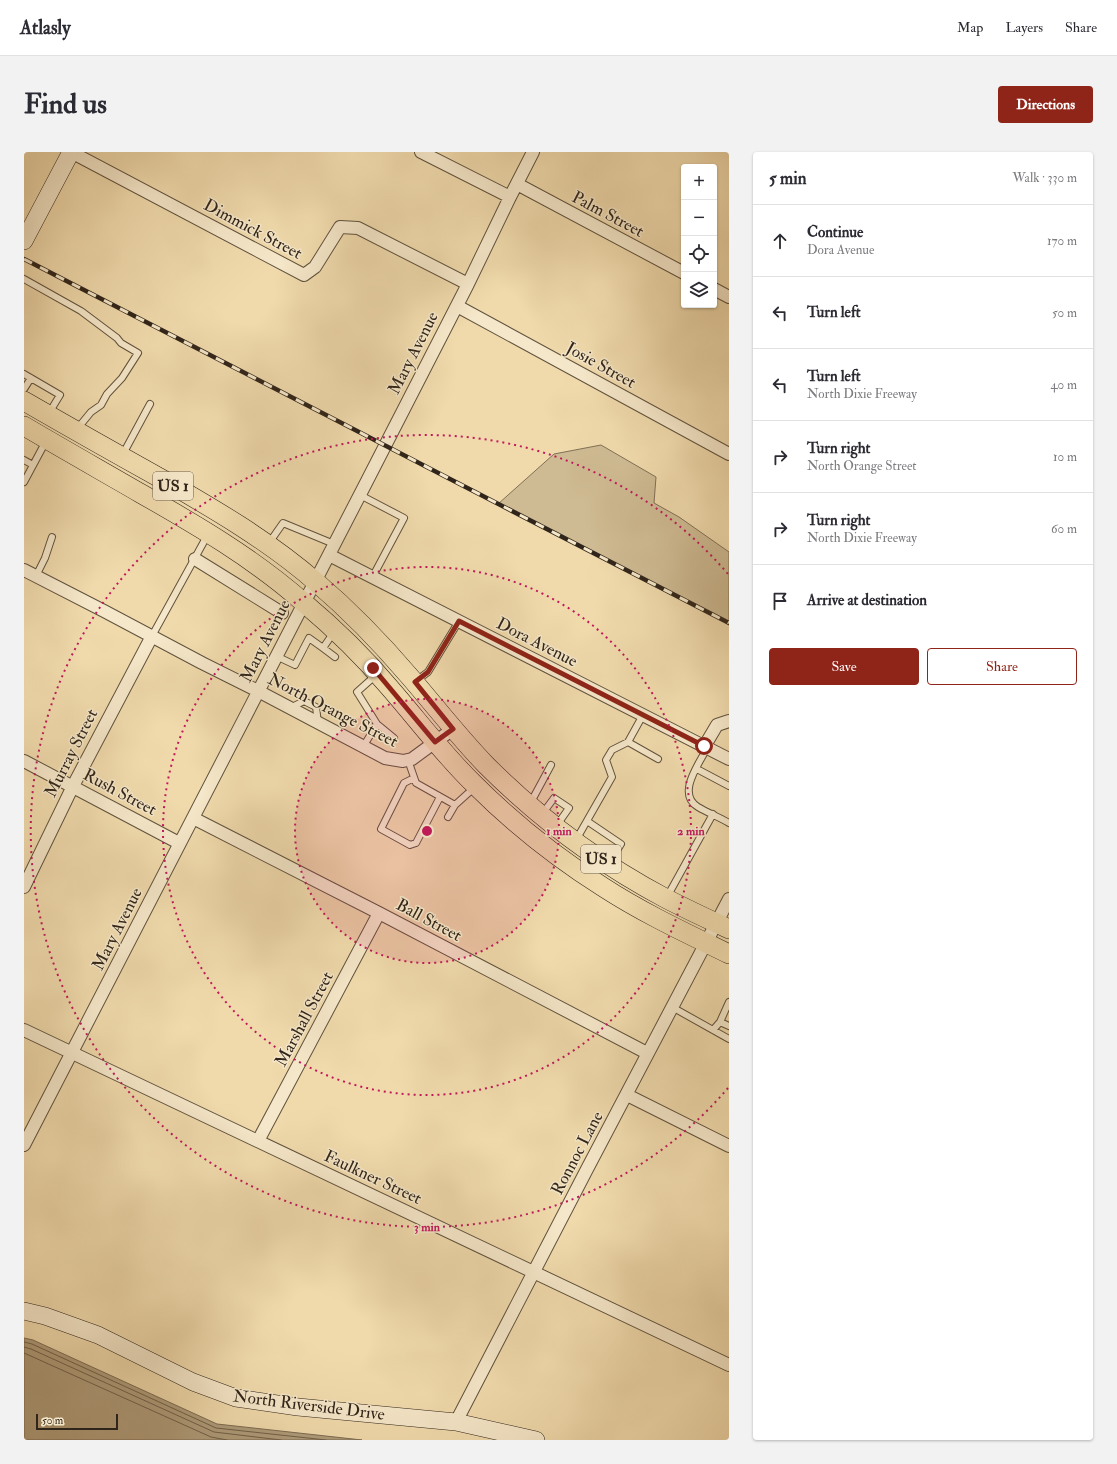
<!DOCTYPE html>
<html lang="en">
<head>
<meta charset="utf-8">
<style>
  :root { --surface:#fff; --page:#f2f2f3; --text:#2b2b33; --muted:#7c7c81; --line:#e1e1e2; --accent:#8f2418 }
  body { margin:0; font-family:"IM FELL Double Pica",serif; background:var(--page); color:var(--text) }
  .controls { position:absolute; right:12px; top:12px; display:grid; overflow:hidden; border-radius:4px; box-shadow:0 1px 3px #0004 }
  .controls button { width:36px; height:36px; display:grid; place-items:center; padding:0; border:0; border-bottom:1px solid var(--line); background:var(--surface); color:var(--text); font:20px sans-serif }
  .scale { position:absolute; left:12px; bottom:10px; width:82px; box-sizing:border-box; padding-left:4px; border:2px solid #30251a; border-top:0; font-size:11px; line-height:14px; white-space:nowrap; color:#30251a; -webkit-text-stroke:3px #f5e7c9; paint-order:stroke }
  .stop { position:absolute; width:12px; height:12px; margin:-9px; border:3px solid #8f2418; border-radius:50%; background:#fff }
  .stop.end { background:#8f2418; border-color:#fff; box-shadow:0 1px 4px #0008 }
  .list { margin:0; padding:0; list-style:none }
  h2 { display:flex; justify-content:space-between; align-items:center; height:52px; margin:0; padding:0 16px; font-size:17px }
  h2 small { font-size:13px; font-weight:400; color:var(--muted) }
  .list li { display:grid; grid-template-columns:26px 1fr auto; gap:12px; align-items:center; box-sizing:border-box; height:72px; padding:0 16px; border-top:1px solid var(--line) }
  .list b { display:block; font-size:15px; white-space:nowrap }
  .list p { margin:0; font-size:13px; white-space:nowrap; color:var(--muted) }
  .list em { font-size:13px; font-style:normal; color:var(--muted) }
  .actions { display:flex; gap:8px; padding:12px 16px }
  .actions a { flex:1; padding:9px 0; border:1px solid var(--accent); border-radius:4px; text-align:center; font-size:14px; color:var(--accent) }
  .actions .main { background:var(--accent); color:#fff }
  .icon { flex:none; width:22px; height:22px; fill:none; stroke:currentColor; stroke-width:2; stroke-linecap:round; stroke-linejoin:round }
  .map { position:relative; flex:none; width:705px; height:1288px; overflow:hidden; border-radius:4px }
  header { display:flex; align-items:center; gap:24px; box-sizing:border-box; height:56px; padding:0 20px; background:var(--surface); border-bottom:1px solid var(--line) }
  header strong { font-size:19px }
  nav { display:flex; gap:22px; margin-inline-start:auto; font-size:14px }
  .intro { display:flex; align-items:center; justify-content:space-between; box-sizing:border-box; height:96px; padding:0 24px }
  h1 { margin:0; font-size:28px }
  .button { padding:10px 18px; border-radius:4px; background:var(--accent); color:#fff; font-size:14px; font-weight:700 }
  main { display:flex; gap:24px; padding:0 24px }
  aside { flex:1; background:var(--surface); border-radius:4px; box-shadow:0 1px 3px #0004 }
  .map>svg:first-child { display:block }
  .green { fill:#cfbb93; stroke:#807056 }
  .water { fill:#af9c7a; stroke:#7c6c54 }
  .lines { fill:none; stroke-linecap:round; stroke-linejoin:round }
  .shore { stroke:#70604a; stroke-width:1 }
  .lane-casing { stroke:#60523e; stroke-width:8 }
  .street-casing { stroke:#60523e; stroke-width:14 }
  .secondary-casing { stroke:#30251a; stroke-width:18 }
  .primary-casing { stroke:#30251a; stroke-width:20 }
  .lane { stroke:#f5e7c9; stroke-width:6 }
  .street { stroke:#f5e7c9; stroke-width:12 }
  .secondary { stroke:#f5e7c9; stroke-width:17 }
  .primary { stroke:#f0daac; stroke-width:19 }
  .rail-casing { stroke:#30251a; stroke-width:4.5 }
  .rail { stroke:#f5e7c9; stroke-width:3; stroke-dasharray:9; stroke-linecap:butt }
  .route { stroke:#8f2418; stroke-width:5 }
  .ring { fill:none; stroke:#c2185b; stroke-width:2; stroke-dasharray:2 4 }
  .labels { text-anchor:middle; dominant-baseline:central; stroke-width:3; stroke-linejoin:round; paint-order:stroke }
  .shield { fill:#f5e7c9; stroke:#6b5f4e; stroke-width:1 }
  .shield-label { font-size:16px; font-weight:bold; fill:#30251a }
  .street-label { font-size:17px; fill:#30251a; stroke:#f5e7c9 }
  .centre { fill:#c2185b; stroke:#f5e7c9; stroke-width:2 }
  .ring-label { font-size:12px; text-anchor:middle; font-weight:bold; fill:#c2185b; stroke:#f5e7c9; stroke-width:3; stroke-linejoin:round; paint-order:stroke }
</style>
</head>
<body>
<header>
<strong>Atlasly</strong>
<nav><a>Map</a><a>Layers</a><a>Share</a></nav>
</header>
<div class="intro"><h1>Find us</h1><a class="button">Directions</a></div>
<main>
<div class="map">
<svg width="705" height="1288" viewBox="0 0 705 1288">
  <rect width="100%" height="100%" fill="#f0daac"/>
  <filter id="stains"><feTurbulence type="fractalNoise" baseFrequency=".005" numOctaves="4"/><feColorMatrix values="0 0 0 0 .2 0 0 0 0 .09 0 0 0 0 .02 0 0 0 .5 -.17"/></filter>
  <radialGradient id="worn" r=".72"><stop offset=".6" stop-color="#630" stop-opacity="0"/><stop offset="1" stop-color="#630" stop-opacity=".3"/></radialGradient>
  <path class="green" d="M 577,293 L 632,325 L 630,351 L 655,365 L 705,400 L 705,471 L 474,352 L 530,302 Z"/>
  <path class="water" d="M 0,1186 L 9,1188 L 193,1272 L 338,1288 L 0,1288 Z"/>
  <g class="lines">
    <path class="shore" d="M 0,1190 L 8,1192 L 192,1276 L 302,1288
      M 0,1195 L 7,1197 L 190,1280 L 257,1288
      M 0,1201 L 187,1285 L 203,1288"/>
    <defs>
      <path id="lane" d="M 0,127 L 57,159 L 93,186 L 97,191 L 114,201 L 98,226 L 83,242 L 77,253 L 67,260 L 53,277
        M 0,222 L 36,243 L 25,261
        M 0,237 L 7,226
        M 99,302 L 126,252
        M 0,308 L 9,313
        M 0,330 L 22,289
        M 336,343 L 380,366 L 348,426
        M 245,391 L 259,371 L 310,392
        M 12,424 L 21,406 L 28,385
        M 128,484 L 183,384
        M 299,496 L 311,505
        M 252,504 L 271,513 L 285,486 L 299,496 L 310,480
        M 352,523 L 333,540 L 353,572
        M 392,529 L 404,520 L 435,469
        M 266,556 L 280,549 L 292,555 L 294,571
        M 604,590 L 634,607
        M 339,595 L 353,572 L 370,586
        M 683,596 C 675,612 652,642 674,655 C 684,661 695,665 705,671
        M 384,608 L 392,631 L 431,653 L 451,635
        M 673,617 L 705,634
        M 390,626 L 380,631 L 357,677 L 386,693 L 392,691 L 416,645
        M 507,650 L 527,613
        M 519,661 L 530,646 L 545,656 L 533,673
        M 424,665 L 431,653
        M 563,669 L 597,692 L 586,710
        M 552,688 L 588,625 L 582,608 L 588,598 L 604,590 L 619,563
        M 643,745 L 689,662
        M 648,855 L 705,887
        M 696,870 L 705,850
        M 689,878 L 696,870 L 705,874"/>
      <path id="street" d="M 47,0 L 280,123 L 291,115 L 316,75 L 334,76 L 444,132
        M 397,0 L 486,45
        M 493,32 L 660,121
        M 690,137 L 705,145
        M 433,154 L 705,302
        M 305,403 L 705,607
        M 171,407 L 258,461
        M 0,418 L 80,459 L 178,511 L 234,539 L 361,606 L 379,609 L 388,607 L 429,577
        M 680,595 L 693,573 L 705,569
        M 0,609 L 155,691
        M 169,666 L 355,761 L 623,901
        M 0,735 L 49,634 L 128,484
        M 0,878 L 705,1213
        M 603,943 L 705,994
        M 234,989 L 355,761
        M 0,993 L 343,329 L 444,132 L 486,45 L 509,0
        M 432,1270 C 522,1095 613,921 705,747"/>
      <path id="secondary" d="M 0,89 L 47,0
        M 0,1159 L 21,1164 L 74,1183 L 169,1230 L 212,1246 L 274,1255 L 432,1270 L 512,1288"/>
      <path id="primary" d="M 0,249 C 45,275 91,301 136,326 C 190,357 245,389 292,430 C 326,459 357,491 386,525 C 411,554 435,585 462,613 C 514,665 575,711 641,746 C 662,757 684,767 705,777
        M 0,274 C 39,297 78,319 116,341 C 174,374 229,406 279,450 C 310,476 339,504 365,535 C 393,567 419,602 450,632 C 489,671 533,706 579,735 C 619,761 662,781 705,802"/>
    </defs>
    <use href="#lane" class="lane-casing"/>
    <use href="#street" class="street-casing"/>
    <use href="#secondary" class="secondary-casing"/>
    <use href="#primary" class="primary-casing"/>
    <use href="#lane" class="lane"/>
    <use href="#street" class="street"/>
    <use href="#secondary" class="secondary"/>
    <use href="#primary" class="primary"/>
    <defs>
      <path id="rail" d="M 0,107 L 705,471"/>
    </defs>
    <use href="#rail" class="rail-casing"/>
    <use href="#rail" class="rail"/>
  </g>
  <g class="lines">
    <path class="route" d="M 349,516 L 411,590 L 429,577 L 391,530 L 404,520 L 435,469 L 680,594"/>
  </g>
  <circle cx="403" cy="679" r="132" fill="#c2185b" fill-opacity=".12"/>
  <g class="ring">
    <circle cx="403" cy="679" r="132"/>
    <circle cx="403" cy="679" r="264"/>
    <path d="M704 936A396 396 0 1 1 704 422"/>
  </g>
  <g class="labels">
    <g class="shield">
      <rect x="129" y="320" width="40" height="28" rx="3"/>
      <rect x="557" y="693" width="40" height="28" rx="3"/>
    </g>
    <g class="shield-label">
      <text x="149" y="334">US 1</text>
      <text x="577" y="707">US 1</text>
    </g>
    <g class="street-label">
      <text transform="translate(584 62) rotate(28)">Palm Street</text>
      <text transform="translate(229 77) rotate(28)">Dimmick Street</text>
      <text transform="translate(389 201) rotate(-63)">Mary Avenue</text>
      <text transform="translate(577 213) rotate(29)">Josie Street</text>
      <text transform="translate(241 489) rotate(-63)">Mary Avenue</text>
      <text transform="translate(513 490) rotate(27)">Dora Avenue</text>
      <text transform="translate(309 558) rotate(27)">North Orange Street</text>
      <text transform="translate(47 601) rotate(-63)">Murray Street</text>
      <text transform="translate(96 640) rotate(28)">Rush Street</text>
      <text transform="translate(405 768) rotate(28)">Ball Street</text>
      <text transform="translate(93 777) rotate(-63)">Mary Avenue</text>
      <text transform="translate(280 867) rotate(-62)">Marshall Street</text>
      <text transform="translate(553 1001) rotate(-62)">Ronnoc Lane</text>
      <text transform="translate(349 1025) rotate(25)">Faulkner Street</text>
      <text transform="translate(285 1253) rotate(7)">North Riverside Drive</text>
    </g>
  </g>
  <circle cx="403" cy="679" r="6" class="centre"/>
  <g class="ring-label">
    <text x="535" y="683">1 min</text>
    <text x="667" y="683">2 min</text>
    <text x="403" y="1079">3 min</text>
  </g>
  <rect width="100%" height="100%" filter="url(#stains)"/>
  <rect width="100%" height="100%" fill="url(#worn)"/>
</svg>
<div class="controls">
<button>+</button>
<button>−</button>
<button><svg class="icon" aria-label="locate" viewBox="0 0 24 24"><circle cx="12" cy="12" r="6"/><path d="M12 2v4M12 18v4M2 12h4M18 12h4"/></svg></button>
<button><svg class="icon" aria-label="layers" viewBox="0 0 24 24"><path d="M12 4l9 5-9 5-9-5zM3 14l9 5 9-5"/></svg></button>
</div>
<div class="scale">50 m</div>
<div class="stop" style="left:680px;top:594px"></div>
<div class="stop end" style="left:349px;top:516px"></div>
</div>
<aside>
<h2>5 min<small>Walk · 330 m</small></h2>
<ul class="list">
<li><svg class="icon" aria-label="ahead" viewBox="0 0 24 24"><path d="M12 20V5M6 11l6-6 6 6"/></svg><div><b>Continue</b><p>Dora Avenue</p></div><em>170 m</em></li>
<li><svg class="icon" aria-label="left" viewBox="0 0 24 24"><path d="M17 20v-9H6M10 6l-5 5 5 5"/></svg><div><b>Turn left</b></div><em>50 m</em></li>
<li><svg class="icon" aria-label="left" viewBox="0 0 24 24"><path d="M17 20v-9H6M10 6l-5 5 5 5"/></svg><div><b>Turn left</b><p>North Dixie Freeway</p></div><em>40 m</em></li>
<li><svg class="icon" aria-label="right" viewBox="0 0 24 24"><path d="M7 20v-9h11M14 6l5 5-5 5"/></svg><div><b>Turn right</b><p>North Orange Street</p></div><em>10 m</em></li>
<li><svg class="icon" aria-label="right" viewBox="0 0 24 24"><path d="M7 20v-9h11M14 6l5 5-5 5"/></svg><div><b>Turn right</b><p>North Dixie Freeway</p></div><em>60 m</em></li>
<li><svg class="icon" aria-label="arrive" viewBox="0 0 24 24"><path d="M6 21V4h12l-3 4 3 4H6"/></svg><div><b>Arrive at destination</b></div></li>
</ul>
<div class="actions"><a class="main">Save</a><a>Share</a></div>
</aside>
</main>
</body>
</html>
